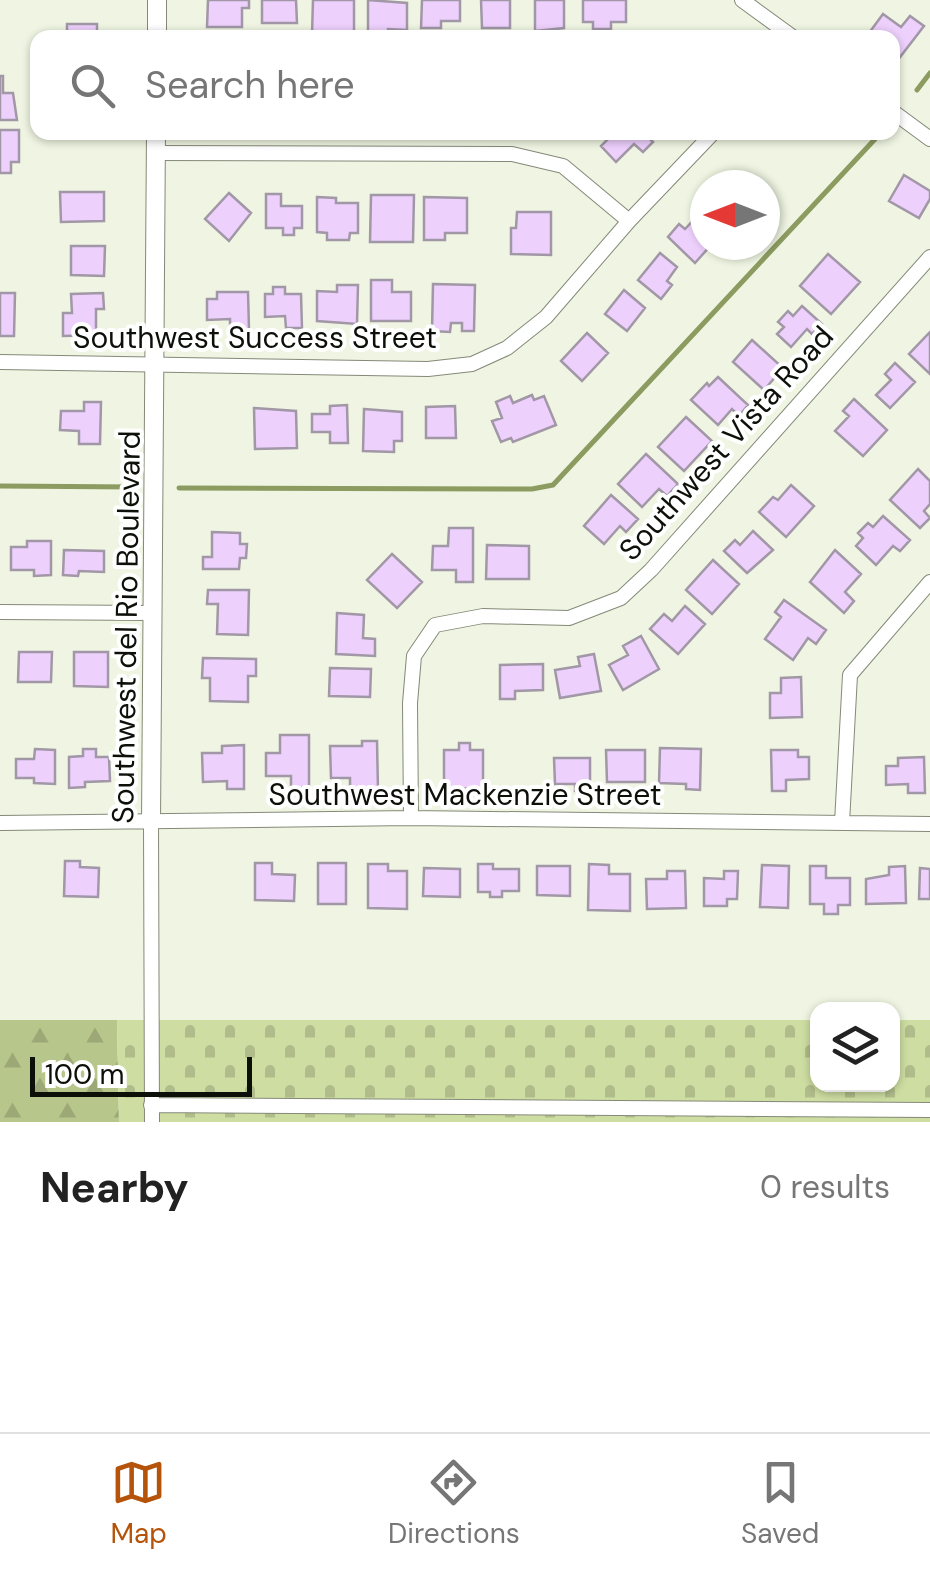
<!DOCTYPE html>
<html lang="en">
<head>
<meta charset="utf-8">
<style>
  :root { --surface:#fff; --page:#f6f6f6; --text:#222; --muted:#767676; --line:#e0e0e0; --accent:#b45309 }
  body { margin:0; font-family:"DM Sans",sans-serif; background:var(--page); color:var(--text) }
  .controls { position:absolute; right:30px; bottom:30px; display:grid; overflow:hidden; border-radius:20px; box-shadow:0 2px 8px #0004 }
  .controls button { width:90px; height:90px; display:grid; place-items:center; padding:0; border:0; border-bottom:2px solid var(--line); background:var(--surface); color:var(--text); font:50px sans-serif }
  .compass { position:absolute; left:690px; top:170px; width:90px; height:90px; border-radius:50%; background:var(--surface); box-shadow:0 2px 8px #0004; rotate:270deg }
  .scale { position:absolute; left:30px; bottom:25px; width:222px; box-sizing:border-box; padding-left:10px; border:5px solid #0d0f09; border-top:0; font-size:28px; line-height:35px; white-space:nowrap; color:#0d0f09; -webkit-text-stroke:8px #fff; paint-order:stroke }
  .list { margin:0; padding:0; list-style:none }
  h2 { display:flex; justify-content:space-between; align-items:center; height:130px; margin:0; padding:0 40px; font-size:42px }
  h2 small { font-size:32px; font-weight:400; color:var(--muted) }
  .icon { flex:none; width:55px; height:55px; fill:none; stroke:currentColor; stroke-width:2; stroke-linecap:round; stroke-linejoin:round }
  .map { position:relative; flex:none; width:930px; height:1122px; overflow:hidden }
  .search { position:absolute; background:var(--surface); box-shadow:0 2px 8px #0004; left:30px; right:30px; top:30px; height:110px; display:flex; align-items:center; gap:25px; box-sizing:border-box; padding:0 35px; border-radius:20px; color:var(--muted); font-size:38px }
  .sheet { height:310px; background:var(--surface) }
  nav { display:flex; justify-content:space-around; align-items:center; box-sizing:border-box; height:140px; border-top:2px solid var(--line); background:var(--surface); font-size:28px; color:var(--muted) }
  nav a { display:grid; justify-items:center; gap:5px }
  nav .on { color:var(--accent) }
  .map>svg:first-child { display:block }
  .forest { fill:url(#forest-firs) }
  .cemetery { fill:url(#cemetery-stones) }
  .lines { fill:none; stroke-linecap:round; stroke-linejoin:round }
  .stream { stroke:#8c9b60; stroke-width:5 }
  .building { fill:#edd0fc; stroke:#a197a6; stroke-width:2.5 }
  .minor-casing { stroke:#848978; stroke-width:16 }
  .tertiary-casing { stroke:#848978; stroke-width:20 }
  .minor { stroke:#fff; stroke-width:14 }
  .tertiary { stroke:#fff; stroke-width:18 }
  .labels { text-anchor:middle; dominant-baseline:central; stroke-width:8; stroke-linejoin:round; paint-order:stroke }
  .street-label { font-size:30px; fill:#0d0f09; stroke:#fff }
</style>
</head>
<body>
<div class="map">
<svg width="930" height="1122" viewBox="0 0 930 1122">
  <defs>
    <pattern id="forest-firs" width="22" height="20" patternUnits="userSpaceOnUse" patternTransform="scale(2.5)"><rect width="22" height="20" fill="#b7c68a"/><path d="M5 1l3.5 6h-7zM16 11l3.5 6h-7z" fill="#9ca976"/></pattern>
    <pattern id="cemetery-stones" width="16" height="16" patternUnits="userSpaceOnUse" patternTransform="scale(2.5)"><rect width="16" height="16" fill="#cedea2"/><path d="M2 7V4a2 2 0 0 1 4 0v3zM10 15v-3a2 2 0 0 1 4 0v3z" fill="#b0bd8a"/></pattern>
  </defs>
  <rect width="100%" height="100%" fill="#eff5e2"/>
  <path class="forest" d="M 0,1020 L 117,1020 L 119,1122 L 0,1122 Z"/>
  <path class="cemetery" d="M 117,1020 L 817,1020 L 818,1084 L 892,1084 L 893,1020 L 930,1020 L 930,1122 L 119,1122 Z"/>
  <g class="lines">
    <path class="stream" d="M 917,90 L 930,73
      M 0,486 L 136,487
      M 179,488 L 532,489 L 553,485 L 876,138"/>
  </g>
  <path class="building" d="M 208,0 L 249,0 L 249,8 L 242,8 L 242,27 L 207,27 Z
    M 262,0 L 296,0 L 297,23 L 262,23 Z
    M 313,0 L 354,0 L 354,34 L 312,34 Z
    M 368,0 L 407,3 L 407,30 L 388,29 L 388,37 L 368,37 Z
    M 422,0 L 460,0 L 460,21 L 441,21 L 441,28 L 421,28 Z
    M 481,0 L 510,0 L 510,28 L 482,28 Z
    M 535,0 L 564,0 L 564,28 L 535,31 Z
    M 583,0 L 626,0 L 626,22 L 611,22 L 611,29 L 593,29 L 593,22 L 583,22 Z
    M 883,14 L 901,27 L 910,16 L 924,26 L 897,61 L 892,58 L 892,38 L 866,37 Z
    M 67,24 L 97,24 L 97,38 L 67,38 Z
    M 0,76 L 3,76 L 3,93 L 13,93 L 17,120 L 0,120 Z
    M 0,130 L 19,130 L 19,162 L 11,162 L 11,173 L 0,173 Z
    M 609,132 L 643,132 L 653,142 L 643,152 L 634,144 L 616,162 L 601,146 L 612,135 Z
    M 904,175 L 930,191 L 930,199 L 919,218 L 889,201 Z
    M 60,192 L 104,192 L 104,221 L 61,222 Z
    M 229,193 L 251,213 L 229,241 L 205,219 Z
    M 266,194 L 281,194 L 281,206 L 302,206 L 302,228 L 294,228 L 294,235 L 283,235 L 283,228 L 266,228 Z
    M 371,195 L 414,195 L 413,242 L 370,242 Z
    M 317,197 L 336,198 L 336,203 L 358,203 L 358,233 L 350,233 L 349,240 L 327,240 L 327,233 L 317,232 Z
    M 424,197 L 467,198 L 467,233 L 445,233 L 445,240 L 424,240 Z
    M 517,212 L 551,212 L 551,255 L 511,254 L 511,228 L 516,228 Z
    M 699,214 L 705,220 L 705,245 L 711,245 L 695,263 L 668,237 L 679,224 L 685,229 Z
    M 71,246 L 105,246 L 104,276 L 71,275 Z
    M 660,253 L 677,267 L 667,281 L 672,285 L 661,299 L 638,280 Z
    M 828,254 L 860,282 L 831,314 L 800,286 Z
    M 371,280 L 392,280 L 392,292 L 411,292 L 411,321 L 371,321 Z
    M 433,284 L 475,285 L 474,331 L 462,331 L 462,323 L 451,323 L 450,332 L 432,331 Z
    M 337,285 L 358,285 L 357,324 L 317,321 L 317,291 L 337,292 Z
    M 273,287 L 285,287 L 285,294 L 301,294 L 302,328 L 286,328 L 285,316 L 265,317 L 265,294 L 273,294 Z
    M 624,290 L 645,308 L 627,331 L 605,314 Z
    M 217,292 L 248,292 L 249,329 L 230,330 L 230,319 L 207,320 L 207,299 L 217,299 Z
    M 0,293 L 15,293 L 14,336 L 0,336 Z
    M 103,293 L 104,309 L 96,309 L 96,335 L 63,336 L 63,313 L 72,313 L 71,294 Z
    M 802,306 L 822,324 L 812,334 L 807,329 L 791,347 L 777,334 L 784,327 L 778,322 L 788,311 L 793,316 Z
    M 930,332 L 930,374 L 909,354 Z
    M 587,333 L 608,353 L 582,381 L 561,361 Z
    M 752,340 L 783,368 L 764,390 L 733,362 Z
    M 895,363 L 915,382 L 890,408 L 876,395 L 891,380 L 885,374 Z
    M 718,377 L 748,405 L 739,416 L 732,409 L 718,425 L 691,400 L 707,383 L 709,386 Z
    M 532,395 L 534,400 L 544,396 L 556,425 L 513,442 L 511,438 L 501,442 L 492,421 L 502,418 L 496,402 L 510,396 L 513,403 Z
    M 854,399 L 887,430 L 863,456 L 835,431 L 849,416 L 843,411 Z
    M 84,402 L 101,402 L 100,444 L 79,444 L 79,431 L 60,430 L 61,411 L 84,411 Z
    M 347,405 L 348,443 L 330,443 L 330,432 L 312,432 L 312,414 L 330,414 L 330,406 Z
    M 455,406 L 456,438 L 426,438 L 426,407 Z
    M 254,408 L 296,411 L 297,448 L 255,449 Z
    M 364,409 L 402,412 L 402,441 L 394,441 L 394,452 L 363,451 Z
    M 686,417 L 712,441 L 684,471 L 658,447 Z
    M 646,454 L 678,484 L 667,496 L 659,489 L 642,507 L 618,484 Z
    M 918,469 L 930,481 L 930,504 L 924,511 L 930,518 L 920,528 L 890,500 Z
    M 791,485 L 814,506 L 786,537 L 759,512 L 773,497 L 778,500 Z
    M 611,495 L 638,519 L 626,532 L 620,526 L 604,544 L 584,526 Z
    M 883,516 L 910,540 L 900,551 L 893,546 L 876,565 L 856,546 L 863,538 L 858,533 L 868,523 L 873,527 Z
    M 449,528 L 473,528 L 473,582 L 456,582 L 456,570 L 432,570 L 433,546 L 448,546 Z
    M 753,531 L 773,550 L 747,573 L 724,551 L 735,540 L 740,545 Z
    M 212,532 L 240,533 L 240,544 L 247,544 L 246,558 L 240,558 L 239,569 L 203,569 L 203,557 L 212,557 Z
    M 27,541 L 51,541 L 51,575 L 34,576 L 34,570 L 11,570 L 11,547 L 27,547 Z
    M 487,545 L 529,546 L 529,579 L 486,579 Z
    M 64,550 L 104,551 L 104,572 L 79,571 L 78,576 L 63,575 Z
    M 835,550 L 861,574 L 845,592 L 854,601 L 844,613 L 810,582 Z
    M 392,554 L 422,582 L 397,608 L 367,580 Z
    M 713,560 L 739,584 L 712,614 L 686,590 Z
    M 208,590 L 249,590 L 248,635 L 217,634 L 218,604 L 207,604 Z
    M 784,600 L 826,630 L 816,644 L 808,638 L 793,660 L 765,639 L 781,617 L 775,612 Z
    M 685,606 L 705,624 L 678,654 L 650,629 L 664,614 L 672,621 Z
    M 337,613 L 364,615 L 363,638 L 375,639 L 375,656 L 336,654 Z
    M 641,636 L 659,669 L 623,690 L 609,665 L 628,655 L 623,646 Z
    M 19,652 L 52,652 L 51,682 L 18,682 Z
    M 74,652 L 108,652 L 108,687 L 74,686 Z
    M 594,654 L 601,691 L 560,698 L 555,670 L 580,666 L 578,657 Z
    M 203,658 L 256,659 L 256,676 L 248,676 L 248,702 L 210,701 L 210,678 L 202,678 Z
    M 543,664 L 543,690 L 515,691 L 515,699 L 500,699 L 500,665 Z
    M 330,668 L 371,669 L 370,697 L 329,696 Z
    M 801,677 L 802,717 L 770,718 L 770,693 L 781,693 L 781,678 Z
    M 280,735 L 309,735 L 309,788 L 291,788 L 291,776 L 266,776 L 266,753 L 280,753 Z
    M 362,741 L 377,741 L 378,790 L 350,791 L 350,778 L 331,778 L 330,746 L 362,746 Z
    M 459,743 L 470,743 L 470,750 L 483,750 L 483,789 L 444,788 L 444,750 L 459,750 Z
    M 244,745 L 244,789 L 227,789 L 227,781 L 203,782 L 202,753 L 222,753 L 222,746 Z
    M 660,748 L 701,749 L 700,790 L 686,789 L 686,784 L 659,783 Z
    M 35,749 L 55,750 L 55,784 L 34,783 L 34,778 L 16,778 L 16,759 L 34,759 Z
    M 83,749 L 96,749 L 96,757 L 109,757 L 110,781 L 85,782 L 85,787 L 69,788 L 69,757 L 83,756 Z
    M 606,750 L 645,750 L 645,782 L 607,782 Z
    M 771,750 L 798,750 L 798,757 L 809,757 L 809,779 L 786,780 L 786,791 L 772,791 Z
    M 924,757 L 925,793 L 908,793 L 908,784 L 886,785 L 886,766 L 898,766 L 898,758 Z
    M 554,758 L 590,758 L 590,791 L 575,791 L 575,784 L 555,784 Z
    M 65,861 L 80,861 L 80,867 L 99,868 L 98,897 L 64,896 Z
    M 255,863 L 272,863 L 272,874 L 295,875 L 294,901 L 255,900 Z
    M 318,863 L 346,863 L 346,904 L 318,904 Z
    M 368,864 L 388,864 L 388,871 L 407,871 L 407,909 L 368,908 Z
    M 478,864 L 493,864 L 493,869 L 519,869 L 519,891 L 502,891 L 502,897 L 490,897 L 490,892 L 478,892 Z
    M 589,864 L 609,865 L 609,874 L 630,874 L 630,911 L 588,910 Z
    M 762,865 L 789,866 L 788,908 L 760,907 Z
    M 537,866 L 570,866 L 570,896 L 537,895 Z
    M 810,866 L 826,866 L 826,878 L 850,878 L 850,905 L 838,905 L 838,914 L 824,914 L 824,904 L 810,904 Z
    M 905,866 L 906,903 L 866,904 L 866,879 L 889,875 L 889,867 Z
    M 424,868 L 460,869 L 460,897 L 423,896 Z
    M 920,868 L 930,869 L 930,899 L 919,899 Z
    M 667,871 L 685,871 L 686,908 L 647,909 L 646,879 L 667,879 Z
    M 724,871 L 738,871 L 737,899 L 727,899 L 727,906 L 704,906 L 704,878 L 724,879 Z"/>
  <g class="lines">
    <defs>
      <path id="minor" d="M 742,0 L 794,38
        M 892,111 L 930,139
        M 156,153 L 512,154 L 563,166 L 629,221
        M 0,362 L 428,369 L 472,364 L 507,348 L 546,317 L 629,221 L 714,132
        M 0,612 L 152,613
        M 411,818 L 410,703 L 414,656 L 435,625 L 483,616 L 569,618 L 621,598 L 651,570 L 930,257
        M 0,823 L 411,818 L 930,824
        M 151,823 L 152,1122
        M 842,823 L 850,675 L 930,582
        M 151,1105 L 930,1110"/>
      <path id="tertiary" d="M 157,38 L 157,0
        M 151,823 L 156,132"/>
    </defs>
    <use href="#minor" class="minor-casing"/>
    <use href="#tertiary" class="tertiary-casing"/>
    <use href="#minor" class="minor"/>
    <use href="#tertiary" class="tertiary"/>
  </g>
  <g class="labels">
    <g class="street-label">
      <text x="255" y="337">Southwest Success Street</text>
      <text transform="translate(726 443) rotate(-48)">Southwest Vista Road</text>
      <text transform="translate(126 627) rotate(-89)">Southwest del Rio Boulevard</text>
      <text x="465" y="794">Southwest Mackenzie Street</text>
    </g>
  </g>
</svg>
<div class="controls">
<button><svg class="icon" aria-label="layers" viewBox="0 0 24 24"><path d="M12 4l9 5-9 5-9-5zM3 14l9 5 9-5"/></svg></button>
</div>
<svg class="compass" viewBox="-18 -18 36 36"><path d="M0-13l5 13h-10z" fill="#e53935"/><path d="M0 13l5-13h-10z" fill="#767676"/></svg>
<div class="scale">100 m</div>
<div class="search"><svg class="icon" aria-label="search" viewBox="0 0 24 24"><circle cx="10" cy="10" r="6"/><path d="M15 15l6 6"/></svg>Search here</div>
</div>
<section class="sheet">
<h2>Nearby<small>0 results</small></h2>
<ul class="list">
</ul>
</section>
<nav>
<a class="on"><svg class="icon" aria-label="map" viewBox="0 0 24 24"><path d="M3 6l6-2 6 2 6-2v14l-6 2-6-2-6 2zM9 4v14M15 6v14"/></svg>Map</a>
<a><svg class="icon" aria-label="directions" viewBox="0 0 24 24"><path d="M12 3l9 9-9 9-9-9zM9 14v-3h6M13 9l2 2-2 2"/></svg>Directions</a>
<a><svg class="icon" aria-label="saved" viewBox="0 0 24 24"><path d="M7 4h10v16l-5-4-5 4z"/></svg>Saved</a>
</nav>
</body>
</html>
